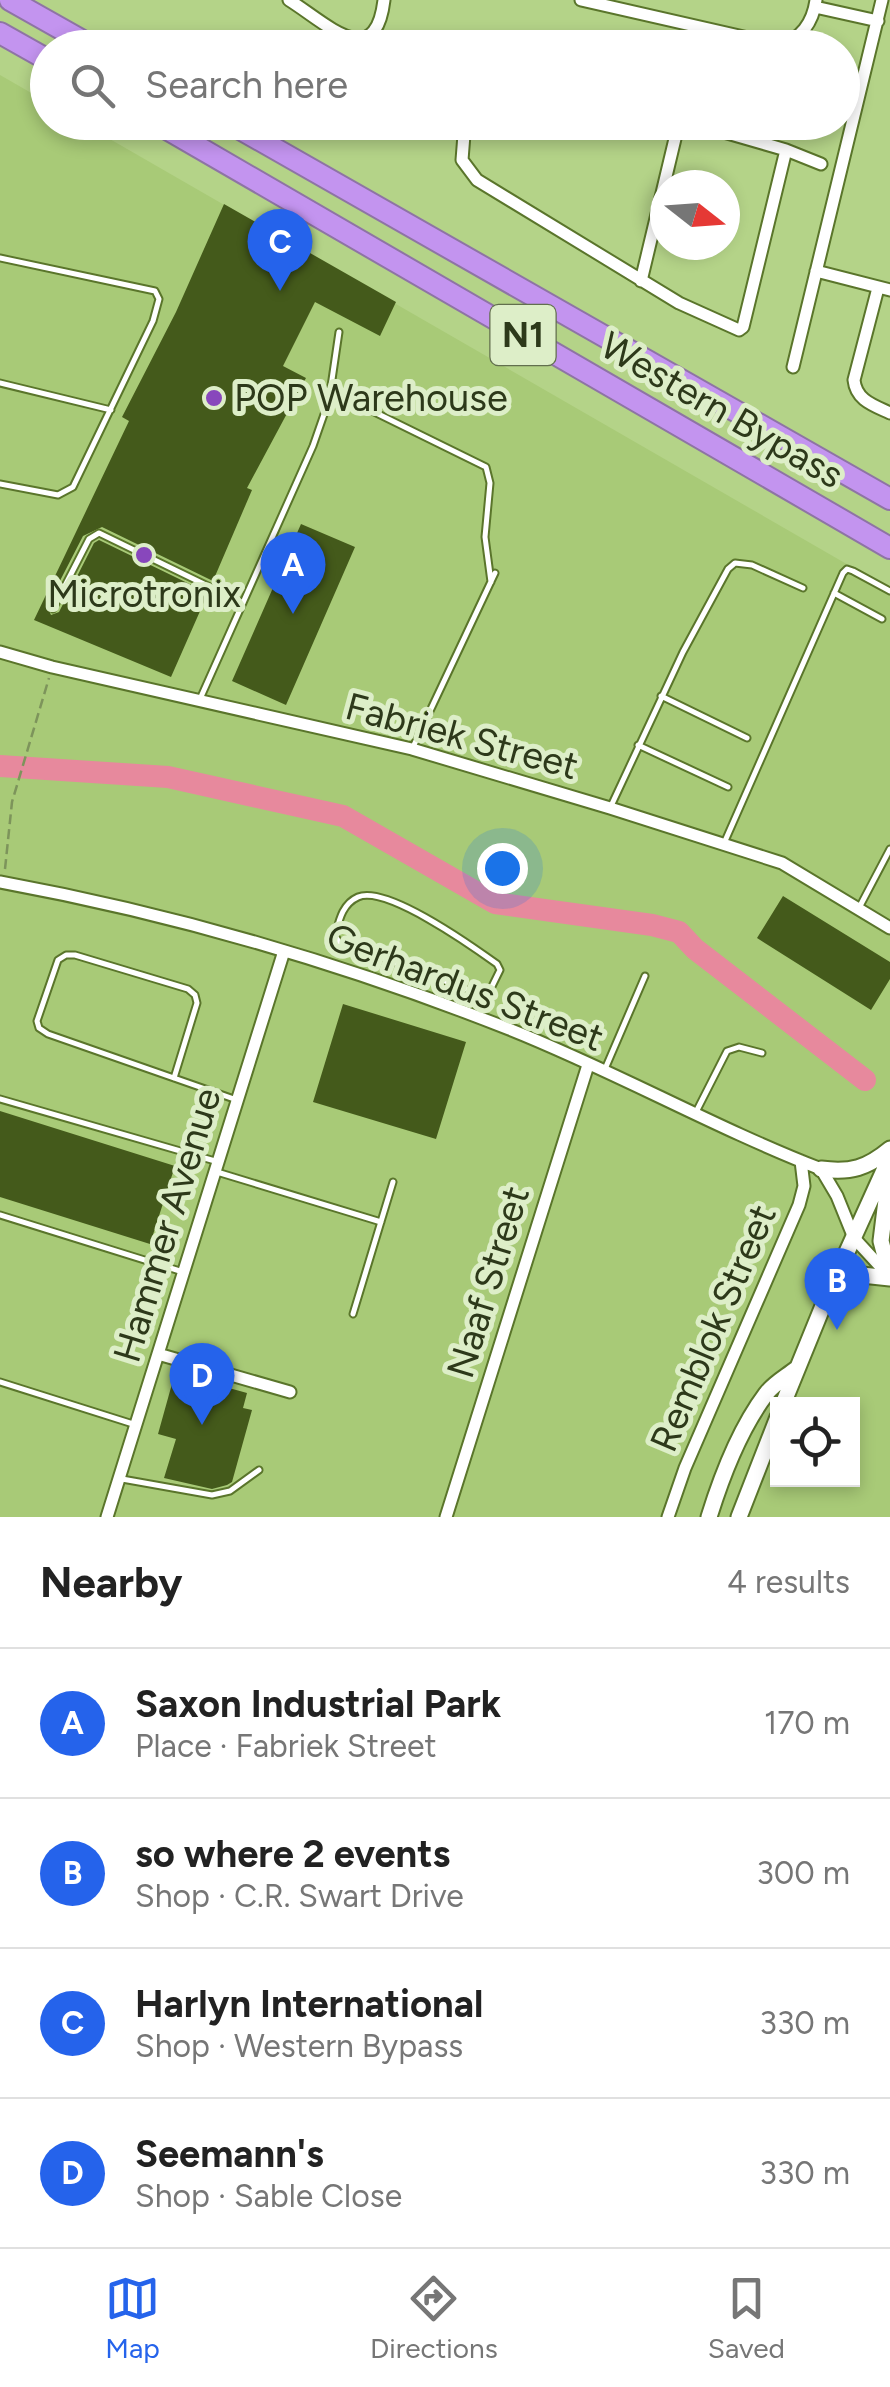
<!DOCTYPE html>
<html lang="en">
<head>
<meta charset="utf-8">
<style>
  :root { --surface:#fff; --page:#f2f2f2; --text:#222; --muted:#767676; --line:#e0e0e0; --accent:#2563eb }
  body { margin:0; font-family:Figtree,sans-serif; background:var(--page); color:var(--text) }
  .controls { position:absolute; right:30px; bottom:30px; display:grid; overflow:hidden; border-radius:0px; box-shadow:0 5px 15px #0003 }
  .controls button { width:90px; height:90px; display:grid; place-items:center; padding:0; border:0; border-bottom:2px solid var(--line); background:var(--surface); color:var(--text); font:50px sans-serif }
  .compass { position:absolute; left:650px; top:170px; width:90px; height:90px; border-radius:50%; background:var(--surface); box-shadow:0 5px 15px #0003; rotate:107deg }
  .you { position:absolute; left:502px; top:868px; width:35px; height:35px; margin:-25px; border:8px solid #fff; border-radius:50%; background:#1a73e8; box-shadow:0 0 0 15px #1a73e833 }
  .badge { display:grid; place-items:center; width:65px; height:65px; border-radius:50%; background:var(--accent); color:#fff; font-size:32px; font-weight:700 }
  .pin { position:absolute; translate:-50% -82px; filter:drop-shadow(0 2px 5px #0008) }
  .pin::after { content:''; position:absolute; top:52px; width:35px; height:30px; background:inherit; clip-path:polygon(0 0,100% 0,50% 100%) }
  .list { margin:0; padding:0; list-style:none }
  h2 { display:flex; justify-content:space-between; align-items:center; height:130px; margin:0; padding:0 40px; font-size:42px }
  h2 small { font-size:32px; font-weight:400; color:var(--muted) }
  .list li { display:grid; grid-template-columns:65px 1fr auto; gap:30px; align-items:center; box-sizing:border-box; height:150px; padding:0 40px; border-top:2px solid var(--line) }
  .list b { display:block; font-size:38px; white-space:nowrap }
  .list p { margin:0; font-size:32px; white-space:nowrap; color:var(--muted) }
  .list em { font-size:32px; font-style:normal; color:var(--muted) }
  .icon { flex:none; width:55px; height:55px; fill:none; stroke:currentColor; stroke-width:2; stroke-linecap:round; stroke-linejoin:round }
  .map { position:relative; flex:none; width:890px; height:1517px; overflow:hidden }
  .search { position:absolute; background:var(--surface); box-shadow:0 5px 15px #0003; left:30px; right:30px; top:30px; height:110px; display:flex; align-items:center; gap:25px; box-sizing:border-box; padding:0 35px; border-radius:55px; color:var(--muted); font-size:38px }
  .sheet { height:730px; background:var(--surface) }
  nav { display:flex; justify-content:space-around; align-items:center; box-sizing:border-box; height:140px; border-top:2px solid var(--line); background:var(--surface); font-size:28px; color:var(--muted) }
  nav a { display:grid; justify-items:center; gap:5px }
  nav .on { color:var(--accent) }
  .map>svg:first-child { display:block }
  .built { fill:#a8ca77; fill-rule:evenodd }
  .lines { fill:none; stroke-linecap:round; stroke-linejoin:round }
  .river { stroke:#e7899d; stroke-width:22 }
  .building { fill:#445a1b }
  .lane-casing { stroke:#5a752b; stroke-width:9 }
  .street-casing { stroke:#5a752b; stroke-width:15 }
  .secondary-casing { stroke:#5a752b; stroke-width:19 }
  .highway-casing { stroke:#8e74a4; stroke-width:24 }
  .path { stroke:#7d945b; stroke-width:2.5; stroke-dasharray:10 5; stroke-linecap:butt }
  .lane { stroke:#fff; stroke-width:5 }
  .street { stroke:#fff; stroke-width:11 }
  .secondary { stroke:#fff; stroke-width:15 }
  .highway { stroke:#c394ef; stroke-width:20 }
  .poi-dot { fill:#8847bc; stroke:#ddeec8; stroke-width:4 }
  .labels { text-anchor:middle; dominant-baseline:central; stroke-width:10; stroke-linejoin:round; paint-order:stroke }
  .shield { fill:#ddeec8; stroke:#626f4e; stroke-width:2.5 }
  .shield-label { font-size:35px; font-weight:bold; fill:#2d391a }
  .poi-label { font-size:38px; fill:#2d391a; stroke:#ddeec8; text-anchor:start }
  .street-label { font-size:38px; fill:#2d391a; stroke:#ddeec8 }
</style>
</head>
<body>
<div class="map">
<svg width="890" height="1517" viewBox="0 0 890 1517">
  <rect width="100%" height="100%" fill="#b4d388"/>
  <path class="built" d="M 0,75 L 47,102 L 48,122 L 82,123 L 890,589 L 890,1517 L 0,1517 ZM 778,1404 L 852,1404 L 852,1480 L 778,1480 Z"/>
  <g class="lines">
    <path class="river" d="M 0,766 L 168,777 L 343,816 L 495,903 L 652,925 L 679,932 L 695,949 L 865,1080"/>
  </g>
  <path class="building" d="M 224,204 L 396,302 L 380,336 L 315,302 L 283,366 L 306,378 L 247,488 L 252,490 L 213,581 L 102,527 L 83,536 L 47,606 L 51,615 L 59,612 L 94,543 L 99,540 L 208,593 L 171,677 L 34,620 L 129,421 L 122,417 L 176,312 Z
    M 301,524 L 355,547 L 286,705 L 232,681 Z
    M 783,896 L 890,962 L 890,979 L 871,1010 L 757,938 Z
    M 343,1004 L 466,1042 L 436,1139 L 313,1102 Z
    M 0,1111 L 175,1166 L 150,1244 L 0,1197 Z
    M 175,1373 L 247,1393 L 243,1408 L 252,1410 L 232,1482 L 227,1485 L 212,1489 L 164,1478 L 176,1439 L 158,1434 Z"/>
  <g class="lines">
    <defs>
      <path id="lane" d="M 0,258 L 155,291 L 159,299 L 153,321 L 73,487 L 58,495 L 0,484
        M 0,383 L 111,410
        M 364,407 L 486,467 L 490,483 L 485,537 L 491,582
        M 834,593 L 882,619
        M 53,609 L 89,539 L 99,533 L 243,603
        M 661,696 L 747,738
        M 200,699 L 313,446 L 329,400 L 339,332
        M 638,745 L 728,787
        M 413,747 L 495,573
        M 611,806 L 683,652 L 728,569 L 735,563 L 752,565 L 803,588
        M 725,841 L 843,573 L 847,569 L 853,571 L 890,591
        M 860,906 L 890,849
        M 477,1017 L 500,970 L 497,964 C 472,946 386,885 358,897 C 342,904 339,921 335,936 L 339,942 L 488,997
        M 605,1069 L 645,976
        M 174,1078 L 197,1003 L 195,995 L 188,989 L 75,955 L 66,955 L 58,960 L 37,1021 L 39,1028 L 48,1034 L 234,1099
        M 0,1099 L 215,1161
        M 696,1112 L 727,1051 L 739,1047 L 762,1053
        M 217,1172 L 381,1222
        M 0,1215 L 183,1272
        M 353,1314 L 393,1182
        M 0,1382 L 133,1424
        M 122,1479 L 212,1495 L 230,1491 L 259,1470"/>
      <path id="street" d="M 289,0 C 326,23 375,74 384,0
        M 581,0 L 779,45 C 801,40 813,22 816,0
        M 815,7 L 878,21
        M 465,122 L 462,160 L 477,180 L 679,303 L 739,330 L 743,327 L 786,150
        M 689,122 L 786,150 L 821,164
        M 816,271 L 890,290
        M 641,281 L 679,122
        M 878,288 L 854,380 C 856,400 873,405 890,413
        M 793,367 L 882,0
        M 0,652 L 52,667 L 412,749 L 610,808 L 782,863 L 890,928
        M 0,882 C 174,914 345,964 509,1029 C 615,1071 715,1128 821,1169 L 837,1196 L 854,1238 L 889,1276
        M 158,1354 L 290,1392
        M 107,1517 L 284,951
        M 446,1517 L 588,1065
        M 668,1517 L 685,1468 L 799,1205 L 804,1186 L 801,1161"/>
      <path id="secondary" d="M 890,1168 L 881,1241 L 890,1275
        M 821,1169 C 851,1173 867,1168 890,1149
        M 830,1294 L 862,1275 L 890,1278
        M 783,1404 L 827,1296 L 890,1157
        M 709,1517 C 722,1475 739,1430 766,1394 C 773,1384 786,1377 796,1369
        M 739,1517 L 778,1417"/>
      <path id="highway" d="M 10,0 L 95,48
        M 0,33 L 48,60
        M 155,122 L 890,548
        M 228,122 L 890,499"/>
    </defs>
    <use href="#lane" class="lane-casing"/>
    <use href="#street" class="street-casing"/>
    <use href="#secondary" class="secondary-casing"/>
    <use href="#highway" class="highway-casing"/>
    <path class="path" d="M 5,869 L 12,802 L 49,678"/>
    <use href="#lane" class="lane"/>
    <use href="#street" class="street"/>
    <use href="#secondary" class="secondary"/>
    <use href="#highway" class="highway"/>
  </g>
  <g class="poi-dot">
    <circle cx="214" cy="398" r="10"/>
    <circle cx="144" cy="555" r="10"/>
  </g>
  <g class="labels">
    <rect class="shield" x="490.5" y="305" width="65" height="60" rx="8"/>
    <g class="shield-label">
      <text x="523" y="335">N1</text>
    </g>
    <g class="poi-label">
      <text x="234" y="398">POP Warehouse</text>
      <text x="144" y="594" text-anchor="middle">Microtronix</text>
    </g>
    <g class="street-label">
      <text transform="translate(722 410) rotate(30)">Western Bypass</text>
      <text transform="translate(462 736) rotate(15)">Fabriek Street</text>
      <text transform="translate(465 987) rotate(21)">Gerhardus Street</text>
      <text transform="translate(167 1225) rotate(-73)">Hammer Avenue</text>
      <text transform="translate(488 1282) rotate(-73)">Naaf Street</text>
      <text transform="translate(713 1328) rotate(-67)">Remblok Street</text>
    </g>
  </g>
</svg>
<div class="controls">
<button><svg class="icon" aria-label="locate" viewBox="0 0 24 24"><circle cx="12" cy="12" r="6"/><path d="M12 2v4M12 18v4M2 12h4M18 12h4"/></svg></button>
</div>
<svg class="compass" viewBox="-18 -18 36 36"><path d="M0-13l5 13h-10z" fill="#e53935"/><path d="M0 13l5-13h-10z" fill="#767676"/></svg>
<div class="you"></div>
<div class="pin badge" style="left:293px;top:614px">A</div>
<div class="pin badge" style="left:837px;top:1330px">B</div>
<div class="pin badge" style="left:280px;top:291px">C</div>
<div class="pin badge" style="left:202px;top:1425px">D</div>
<div class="search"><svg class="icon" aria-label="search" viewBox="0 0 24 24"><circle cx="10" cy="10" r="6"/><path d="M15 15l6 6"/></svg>Search here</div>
</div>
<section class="sheet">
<h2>Nearby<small>4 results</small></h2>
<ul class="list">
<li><span class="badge">A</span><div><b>Saxon Industrial Park</b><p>Place · Fabriek Street</p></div><em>170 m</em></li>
<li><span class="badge">B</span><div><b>so where 2 events</b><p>Shop · C.R. Swart Drive</p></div><em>300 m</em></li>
<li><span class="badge">C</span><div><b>Harlyn International</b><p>Shop · Western Bypass</p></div><em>330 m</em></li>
<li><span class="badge">D</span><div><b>Seemann's</b><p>Shop · Sable Close</p></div><em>330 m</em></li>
</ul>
</section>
<nav>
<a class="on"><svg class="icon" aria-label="map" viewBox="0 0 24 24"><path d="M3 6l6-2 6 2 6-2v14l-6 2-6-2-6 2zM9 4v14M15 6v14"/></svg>Map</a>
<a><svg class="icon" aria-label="directions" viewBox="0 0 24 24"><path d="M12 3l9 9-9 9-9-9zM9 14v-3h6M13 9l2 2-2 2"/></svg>Directions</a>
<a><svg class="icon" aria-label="saved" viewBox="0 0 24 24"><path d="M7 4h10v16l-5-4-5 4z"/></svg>Saved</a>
</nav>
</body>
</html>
